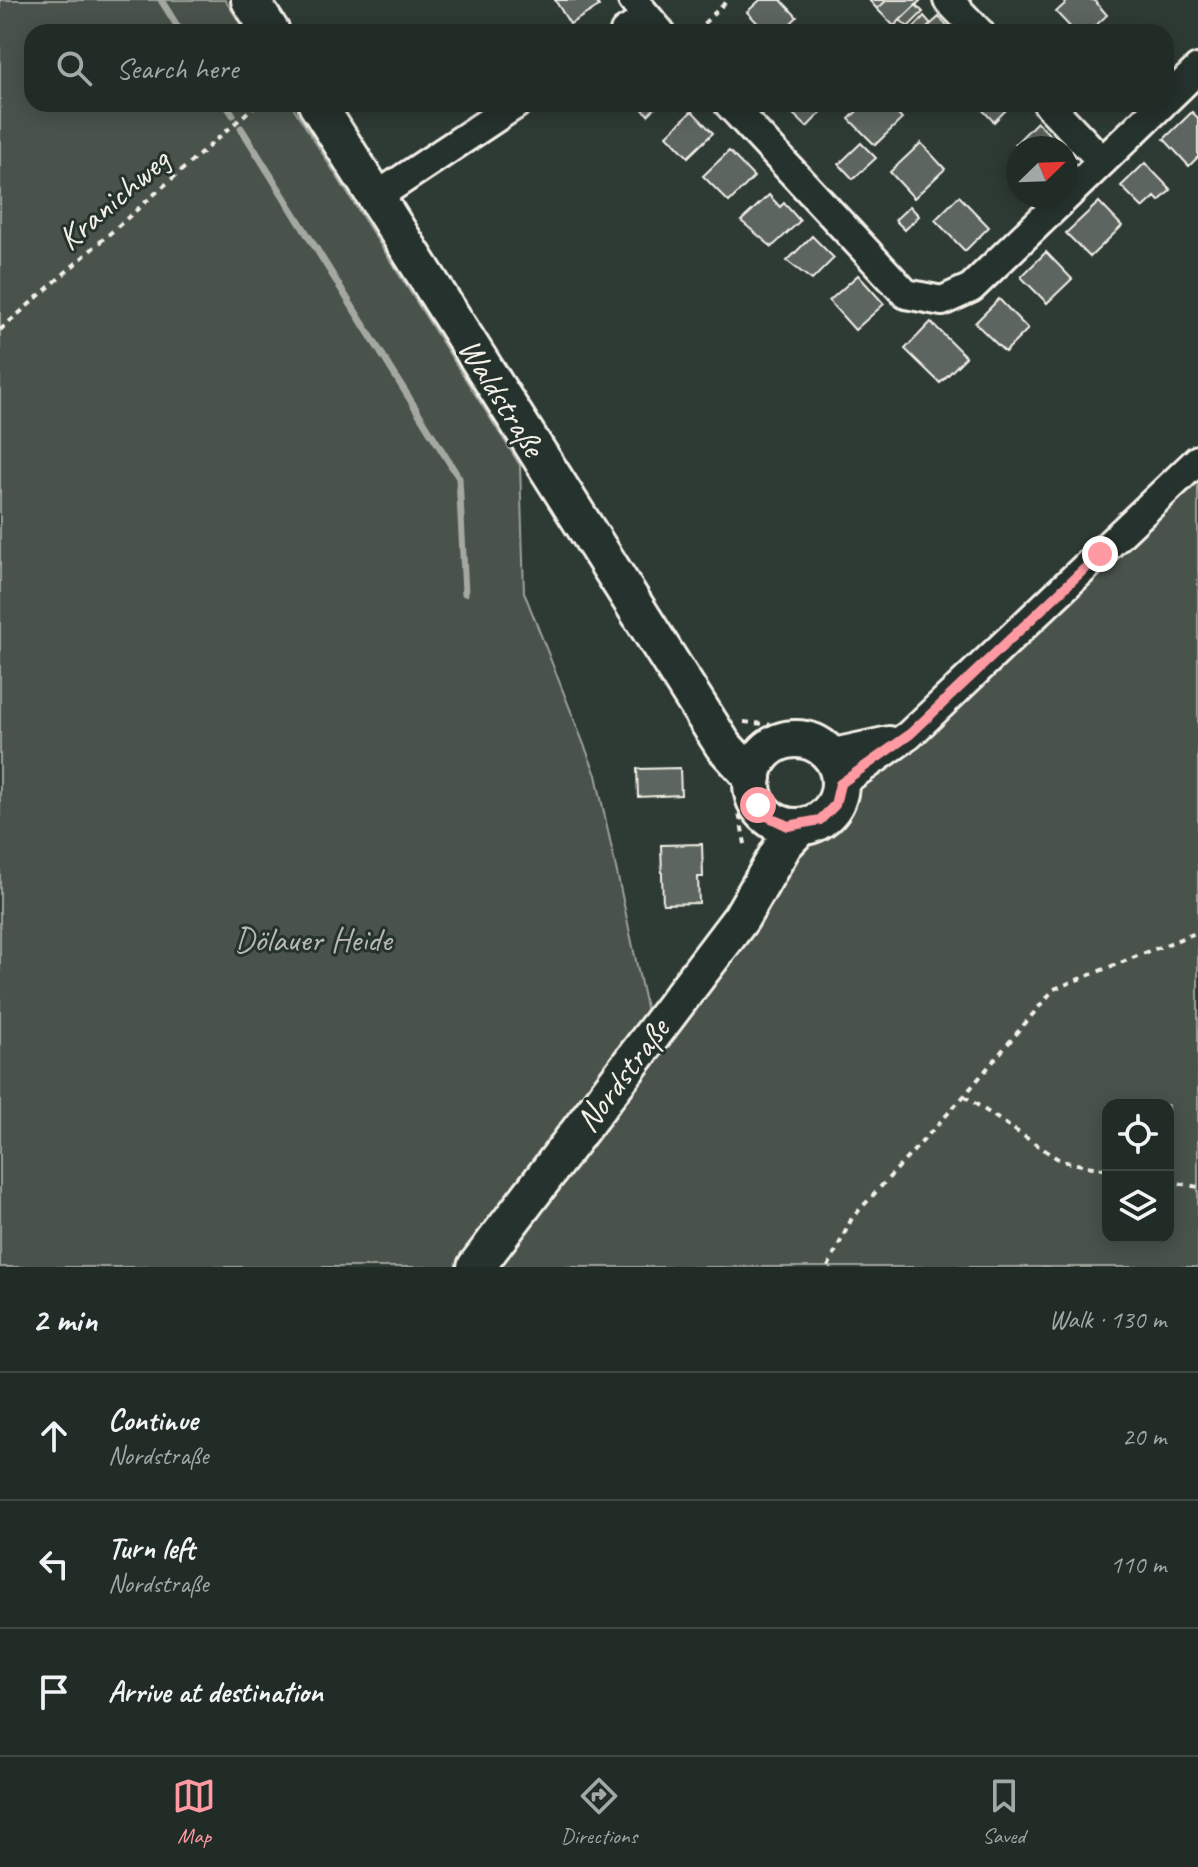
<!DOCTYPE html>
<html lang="en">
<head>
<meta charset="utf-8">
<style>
  :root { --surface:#222c27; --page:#2e3833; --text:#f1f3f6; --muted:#a2a7a7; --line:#3f4844; --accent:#ff9aa2 }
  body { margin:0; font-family:Caveat,sans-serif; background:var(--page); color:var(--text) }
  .controls { position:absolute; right:24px; bottom:24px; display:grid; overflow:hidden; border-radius:16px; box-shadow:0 4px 20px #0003 }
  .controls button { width:72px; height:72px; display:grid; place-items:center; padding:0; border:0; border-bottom:2px solid var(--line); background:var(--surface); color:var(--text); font:40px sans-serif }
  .compass { position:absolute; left:1006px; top:136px; width:72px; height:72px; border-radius:50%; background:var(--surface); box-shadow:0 4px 20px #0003; rotate:67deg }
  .stop { position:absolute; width:24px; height:24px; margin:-18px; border:6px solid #ff9aa2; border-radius:50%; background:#fff }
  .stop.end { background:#ff9aa2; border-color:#fff; box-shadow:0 2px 8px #0008 }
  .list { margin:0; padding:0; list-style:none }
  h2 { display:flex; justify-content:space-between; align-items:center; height:104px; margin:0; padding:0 32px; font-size:34px }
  h2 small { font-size:26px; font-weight:400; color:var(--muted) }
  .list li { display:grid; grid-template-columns:52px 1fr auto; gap:24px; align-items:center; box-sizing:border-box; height:128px; padding:0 32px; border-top:2px solid var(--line) }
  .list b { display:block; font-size:30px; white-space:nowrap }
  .list p { margin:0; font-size:26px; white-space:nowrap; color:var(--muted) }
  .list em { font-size:26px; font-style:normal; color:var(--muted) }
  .icon { flex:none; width:44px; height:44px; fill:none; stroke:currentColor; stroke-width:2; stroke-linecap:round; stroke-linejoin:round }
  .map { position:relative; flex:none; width:1198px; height:1267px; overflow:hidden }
  .search { position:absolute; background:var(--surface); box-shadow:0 4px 20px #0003; left:24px; right:24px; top:24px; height:88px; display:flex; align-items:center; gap:20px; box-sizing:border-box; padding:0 28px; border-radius:24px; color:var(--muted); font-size:30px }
  .sheet { height:488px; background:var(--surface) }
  nav { display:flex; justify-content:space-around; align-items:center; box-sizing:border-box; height:112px; border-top:2px solid var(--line); background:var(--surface); font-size:22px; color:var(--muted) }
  nav a { display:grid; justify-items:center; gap:4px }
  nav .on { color:var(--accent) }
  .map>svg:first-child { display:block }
  .green { fill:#48524c; stroke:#9ea29a; stroke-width:2; fill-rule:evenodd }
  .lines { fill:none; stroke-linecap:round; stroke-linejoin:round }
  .stream { stroke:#a4a8a0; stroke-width:7 }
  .building { fill:#5c655e; stroke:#f4f1e8; stroke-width:2 }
  .minor-casing { stroke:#f4f1e8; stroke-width:34 }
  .major-casing { stroke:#f4f1e8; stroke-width:42 }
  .path { stroke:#f4f1e8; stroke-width:4; stroke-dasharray:6 6; stroke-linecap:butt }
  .minor { stroke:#26332d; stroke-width:28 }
  .major { stroke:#26332d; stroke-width:36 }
  .route { stroke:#ff9aa2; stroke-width:10 }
  .labels { text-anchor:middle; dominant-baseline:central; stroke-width:6; stroke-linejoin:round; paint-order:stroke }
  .street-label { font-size:34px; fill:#f4f1e8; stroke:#26332d }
  .park-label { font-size:34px; fill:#b8b9b1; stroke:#26332d }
</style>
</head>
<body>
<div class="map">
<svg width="1198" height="1267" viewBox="0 0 1198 1267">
  <rect width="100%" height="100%" fill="#2e3b34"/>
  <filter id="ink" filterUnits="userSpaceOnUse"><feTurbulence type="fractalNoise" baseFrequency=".0125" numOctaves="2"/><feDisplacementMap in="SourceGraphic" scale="16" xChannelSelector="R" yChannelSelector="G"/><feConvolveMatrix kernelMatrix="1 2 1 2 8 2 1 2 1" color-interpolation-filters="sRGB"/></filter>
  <g filter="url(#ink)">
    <path class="green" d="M 0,0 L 225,0 L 246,32 L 32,32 L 32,104 L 291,104 L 520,465 L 524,592 L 596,775 L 647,1012 L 456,1267 L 0,1267 Z
      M 1198,460 L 1198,1267 L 487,1267 L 791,851 ZM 1108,1105 L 1168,1105 L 1168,1237 L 1108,1237 Z"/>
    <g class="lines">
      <path class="stream" d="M 161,0 L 181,32
        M 226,104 L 233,115
        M 241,128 L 459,478 L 465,593"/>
    </g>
    <path class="building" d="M 555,0 L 595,0 L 599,6 L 570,24 Z
      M 760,0 L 781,0 L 797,17 L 782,32 L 766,32 L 747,12 Z
      M 869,0 L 887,0 L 877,9 Z
      M 887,0 L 921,0 L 894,26 L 877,9 Z
      M 1069,0 L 1094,0 L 1107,15 L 1089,32 L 1075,32 L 1056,12 Z
      M 916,5 L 923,12 L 908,27 L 900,20 Z
      M 924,16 L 931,24 L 923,32 L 910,32 Z
      M 939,17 L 953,32 L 923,32 L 931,24 Z
      M 638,104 L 659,104 L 648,115 Z
      M 799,104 L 829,104 L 807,127 L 791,112 Z
      M 864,104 L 887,104 L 902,119 L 875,145 L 849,119 Z
      M 977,104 L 1012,104 L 994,122 Z
      M 692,111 L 713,133 L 688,157 L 667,135 Z
      M 1192,112 L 1198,118 L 1198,157 L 1189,166 L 1164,139 Z
      M 1037,122 L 1061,146 L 1058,148 L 1019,148 L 1015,144 Z
      M 861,143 L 876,158 L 853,179 L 839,164 Z
      M 921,143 L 945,169 L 914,198 L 890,172 Z
      M 729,151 L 754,177 L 729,202 L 703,176 Z
      M 1145,163 L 1171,190 L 1159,201 L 1155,197 L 1143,208 L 1121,186 Z
      M 769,195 L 780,207 L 784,203 L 800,221 L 772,247 L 741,221 Z
      M 959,196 L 989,227 L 965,251 L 935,220 Z
      M 1099,202 L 1122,226 L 1090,257 L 1066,233 Z
      M 910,206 L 919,216 L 905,230 L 895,220 Z
      M 812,236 L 834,258 L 812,280 L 787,261 Z
      M 1046,252 L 1072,279 L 1047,303 L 1021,277 Z
      M 858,275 L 884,304 L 855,330 L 829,301 Z
      M 999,299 L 1028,329 L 1005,352 L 975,323 Z
      M 931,322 L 966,357 L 940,383 L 905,349 Z
      M 680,768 L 681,795 L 638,797 L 637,769 Z
      M 702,844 L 703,877 L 698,877 L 699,903 L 663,904 L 661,845 Z"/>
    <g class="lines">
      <defs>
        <path id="minor" d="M 633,0 L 660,32
          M 948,0 L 979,32
          M 625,32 L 646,19
          M 1166,100 L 1198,69
          M 729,104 L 906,294 L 942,301 L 971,288 L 1162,104
          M 1048,104 L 1102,161
          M 376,197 L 516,104
          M 829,754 L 889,741
          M 840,784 L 909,735 L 1198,460"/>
        <path id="major" d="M 250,0 L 271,32
          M 317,104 L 723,745 L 753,778
          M752 783a44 44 0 1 1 88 0a44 44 0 1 1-88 0Z
          M 476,1267 L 741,918 L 784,844 L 800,827"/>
      </defs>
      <use href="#minor" class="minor-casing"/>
      <use href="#major" class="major-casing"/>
      <path class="path" d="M 695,32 L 728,0
        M 0,330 L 257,104
        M 744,722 L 773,725 L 791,720 L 824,729
        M 737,803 L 746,849
        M 964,1096 L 1061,1161 L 1108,1170
        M 1168,1181 L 1198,1187
        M 828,1267 L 852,1218 L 964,1096 L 1054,989 L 1198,932"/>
      <use href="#minor" class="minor"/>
      <use href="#major" class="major"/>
    </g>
  </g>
  <g class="lines" filter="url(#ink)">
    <path class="route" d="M 758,805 L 767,816 L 788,826 L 820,820 L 835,805 L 840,784 L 909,735 L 1100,554"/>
  </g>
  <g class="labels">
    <g class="street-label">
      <text transform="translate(113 199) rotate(-41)">Kranichweg</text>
      <text transform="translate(502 397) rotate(58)">Waldstraße</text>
      <text transform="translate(622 1075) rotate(-53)">Nordstraße</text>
    </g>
    <g class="park-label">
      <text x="313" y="939">Dölauer Heide</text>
    </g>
  </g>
</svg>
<div class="controls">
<button><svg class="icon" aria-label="locate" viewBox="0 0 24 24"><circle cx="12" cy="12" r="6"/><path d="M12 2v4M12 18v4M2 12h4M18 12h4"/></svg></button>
<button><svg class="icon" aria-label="layers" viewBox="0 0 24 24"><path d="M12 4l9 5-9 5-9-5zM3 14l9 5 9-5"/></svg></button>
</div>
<svg class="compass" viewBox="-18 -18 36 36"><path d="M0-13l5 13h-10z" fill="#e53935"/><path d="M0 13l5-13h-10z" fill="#a2a7a7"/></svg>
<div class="stop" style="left:758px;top:805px"></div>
<div class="stop end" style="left:1100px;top:554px"></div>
<div class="search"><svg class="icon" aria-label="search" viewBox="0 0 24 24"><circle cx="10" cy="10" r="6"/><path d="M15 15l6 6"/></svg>Search here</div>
</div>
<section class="sheet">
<h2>2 min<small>Walk · 130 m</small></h2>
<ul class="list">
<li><svg class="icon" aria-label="ahead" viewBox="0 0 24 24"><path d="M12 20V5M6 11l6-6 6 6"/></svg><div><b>Continue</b><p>Nordstraße</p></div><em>20 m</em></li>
<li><svg class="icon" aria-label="left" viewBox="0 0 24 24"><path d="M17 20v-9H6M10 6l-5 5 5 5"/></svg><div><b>Turn left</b><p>Nordstraße</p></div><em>110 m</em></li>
<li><svg class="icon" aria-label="arrive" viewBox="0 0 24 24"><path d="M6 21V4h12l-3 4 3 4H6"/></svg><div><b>Arrive at destination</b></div></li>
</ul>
</section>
<nav>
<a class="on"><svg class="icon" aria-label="map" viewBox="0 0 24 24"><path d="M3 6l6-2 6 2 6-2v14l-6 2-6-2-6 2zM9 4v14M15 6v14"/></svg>Map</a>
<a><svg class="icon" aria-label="directions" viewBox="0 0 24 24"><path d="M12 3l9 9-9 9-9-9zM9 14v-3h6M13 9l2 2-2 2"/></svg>Directions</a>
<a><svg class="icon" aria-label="saved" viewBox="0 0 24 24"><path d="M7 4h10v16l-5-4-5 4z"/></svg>Saved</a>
</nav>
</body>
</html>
